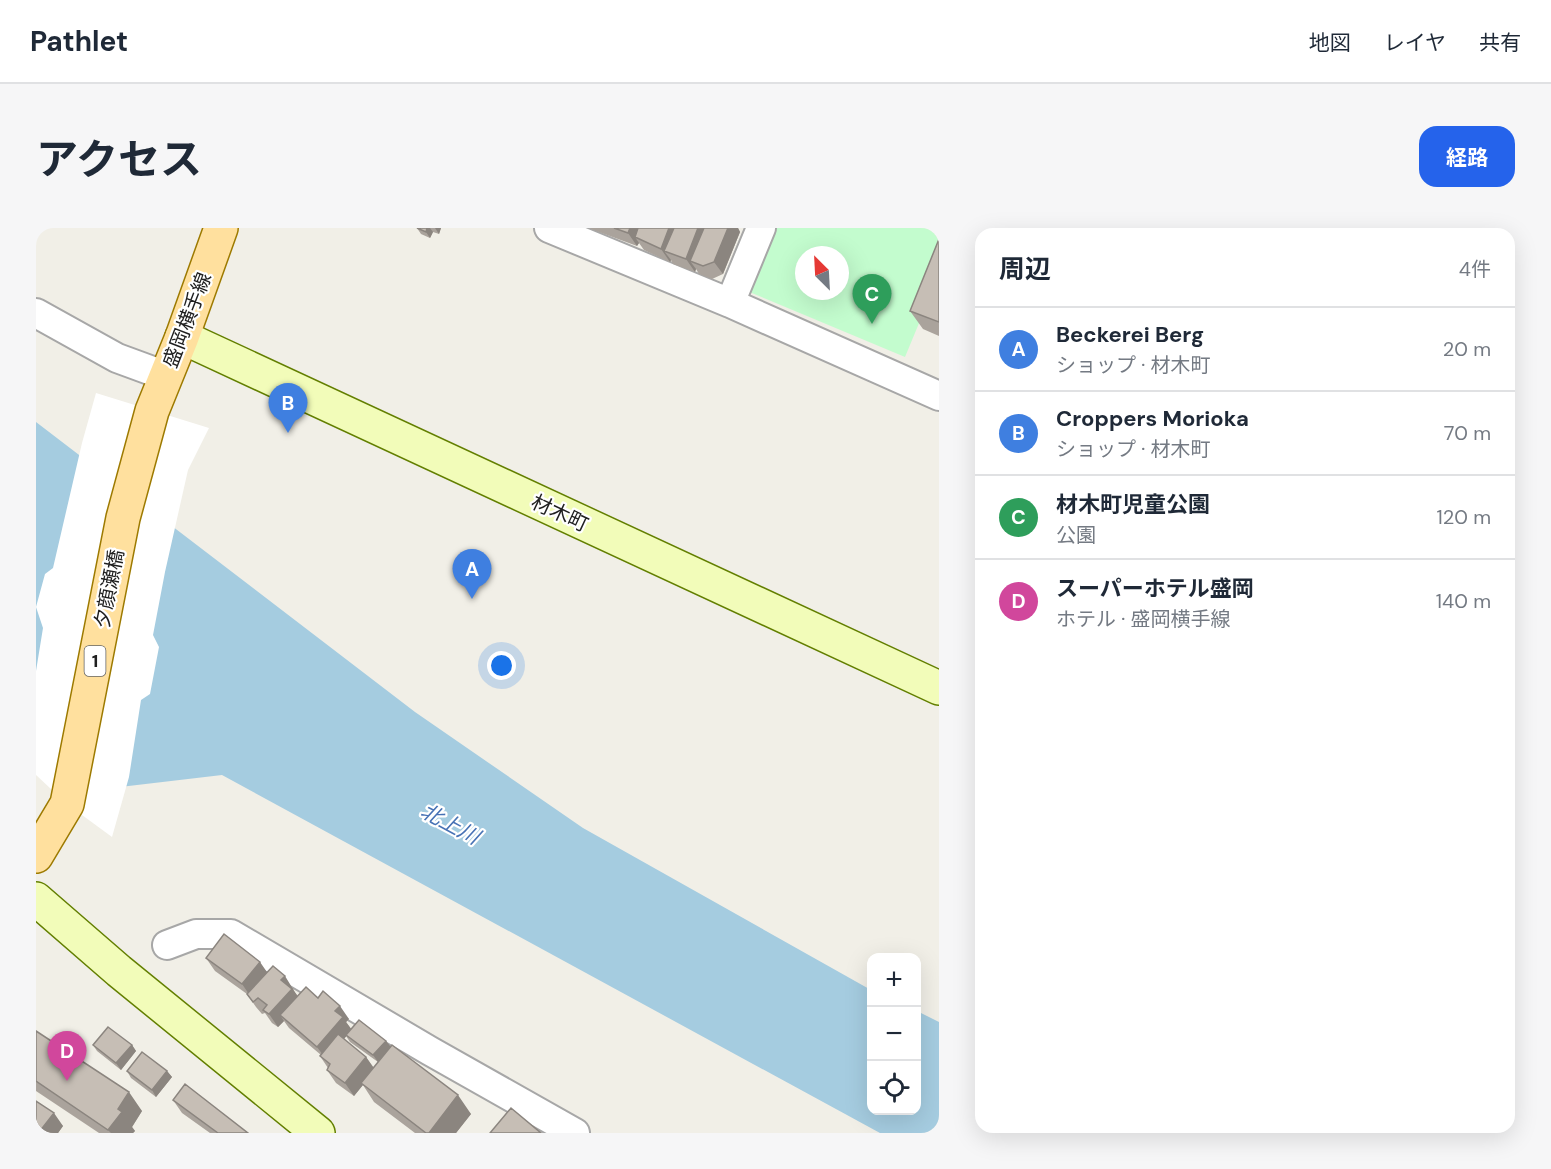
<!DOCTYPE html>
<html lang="ja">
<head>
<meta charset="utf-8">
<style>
  :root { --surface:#fff; --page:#f6f6f7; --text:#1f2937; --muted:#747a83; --line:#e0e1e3; --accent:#2563eb }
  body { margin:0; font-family:"DM Sans","Noto Sans JP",sans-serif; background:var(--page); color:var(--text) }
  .controls { position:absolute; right:18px; bottom:18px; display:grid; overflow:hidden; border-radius:12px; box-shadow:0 6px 24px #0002 }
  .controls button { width:54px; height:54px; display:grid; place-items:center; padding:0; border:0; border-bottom:2px solid var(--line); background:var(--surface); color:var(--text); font:30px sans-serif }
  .compass { position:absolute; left:759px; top:18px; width:54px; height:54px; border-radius:50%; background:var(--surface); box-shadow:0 6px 24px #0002; rotate:336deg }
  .you { position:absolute; left:466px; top:438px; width:21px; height:21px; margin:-15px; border:4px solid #fff; border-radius:50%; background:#1a73e8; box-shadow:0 0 0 9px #1a73e833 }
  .badge { display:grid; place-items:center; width:39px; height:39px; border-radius:50%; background:var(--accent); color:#fff; font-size:20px; font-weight:700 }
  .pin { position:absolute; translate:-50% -50px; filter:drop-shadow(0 2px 3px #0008) }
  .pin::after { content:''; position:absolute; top:32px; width:21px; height:18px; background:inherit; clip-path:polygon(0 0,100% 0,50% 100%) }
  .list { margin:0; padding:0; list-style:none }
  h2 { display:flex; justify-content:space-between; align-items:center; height:78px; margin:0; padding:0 24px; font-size:26px }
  h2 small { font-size:20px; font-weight:400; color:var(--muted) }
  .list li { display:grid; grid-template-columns:39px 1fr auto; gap:18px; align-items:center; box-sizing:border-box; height:84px; padding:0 24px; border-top:2px solid var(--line) }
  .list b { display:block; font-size:22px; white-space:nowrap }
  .list p { margin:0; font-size:20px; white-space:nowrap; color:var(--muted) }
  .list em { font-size:20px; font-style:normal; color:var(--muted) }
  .icon { flex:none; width:33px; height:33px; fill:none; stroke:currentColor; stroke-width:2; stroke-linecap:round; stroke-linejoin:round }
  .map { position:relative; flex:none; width:903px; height:905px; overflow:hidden; border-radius:18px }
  header { display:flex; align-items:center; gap:36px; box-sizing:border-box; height:84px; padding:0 30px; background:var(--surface); border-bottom:2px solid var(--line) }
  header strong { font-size:28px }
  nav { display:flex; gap:33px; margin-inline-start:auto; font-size:21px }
  .intro { display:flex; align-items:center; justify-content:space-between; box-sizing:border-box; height:144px; padding:0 36px }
  h1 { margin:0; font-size:42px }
  .button { padding:15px 27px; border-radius:18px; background:var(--accent); color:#fff; font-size:21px; font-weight:700 }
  main { display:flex; gap:36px; padding:0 36px }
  aside { flex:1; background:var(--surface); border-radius:18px; box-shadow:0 6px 24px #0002 }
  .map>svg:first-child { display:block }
  .park { fill:#c3fcce; fill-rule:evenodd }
  .water { fill:#a5cce0 }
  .pier { fill:#fff }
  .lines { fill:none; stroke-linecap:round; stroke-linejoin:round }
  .street-casing { stroke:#a7a7a7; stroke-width:32 }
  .secondary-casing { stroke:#637f00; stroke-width:36 }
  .primary-casing { stroke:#9d7a00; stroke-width:36 }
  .street { stroke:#fff; stroke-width:28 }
  .secondary { stroke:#f2fcb9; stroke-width:33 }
  .primary { stroke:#ffe09e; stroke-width:33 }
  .wall { fill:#aaa39c; fill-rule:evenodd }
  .shaded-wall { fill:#8b857f }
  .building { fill:#c6beb5; stroke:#8b857f; stroke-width:1.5 }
  .labels { text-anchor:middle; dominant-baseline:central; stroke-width:4.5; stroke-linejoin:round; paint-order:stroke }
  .shield { fill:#fff; stroke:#636363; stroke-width:1.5 }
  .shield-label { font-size:18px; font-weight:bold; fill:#202020 }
  .street-label { font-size:20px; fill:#202020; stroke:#fff }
  .water-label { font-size:21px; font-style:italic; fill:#4772b5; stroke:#fff }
</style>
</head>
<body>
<header>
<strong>Pathlet</strong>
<nav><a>地図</a><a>レイヤ</a><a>共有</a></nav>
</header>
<div class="intro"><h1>アクセス</h1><a class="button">経路</a></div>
<main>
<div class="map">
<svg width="903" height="905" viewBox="0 0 903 905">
  <rect width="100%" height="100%" fill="#f1efe7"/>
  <path class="park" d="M 737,0 L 903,0 L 903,47 L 869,129 L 711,63 ZM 768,27 L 804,27 L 804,63 L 768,63 Z"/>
  <path class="water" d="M 0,194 L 379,484 L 547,600 L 835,762 L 836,882 L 880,882 L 881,783 L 903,794 L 903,905 L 844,905 L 186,547 L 50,563 L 0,532 Z"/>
  <path class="pier" d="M 60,165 L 173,200 L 152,242 L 129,344 L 117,407 L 123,419 L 114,466 L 105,472 L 93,549 L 76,609 L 31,576 L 0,547 L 0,443 L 7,400 L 0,379 L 9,346 L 17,340 L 46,215 Z"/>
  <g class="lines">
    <defs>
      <path id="street" d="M 513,0 L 694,75 L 903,168
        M 694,75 L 725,0
        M 0,85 L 81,130 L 130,148
        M 131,717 L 160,706 L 195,706 L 394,823 L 539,905"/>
      <path id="secondary" d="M 146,109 L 903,460
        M 0,671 L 83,743 L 282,905"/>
      <path id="primary" d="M 0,628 L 31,576 L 87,290 L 116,183 L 146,109 L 185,0"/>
    </defs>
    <use href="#street" class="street-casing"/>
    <use href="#secondary" class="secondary-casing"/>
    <use href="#primary" class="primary-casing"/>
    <use href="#street" class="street"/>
    <use href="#secondary" class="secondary"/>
    <use href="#primary" class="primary"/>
  </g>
  <path class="wall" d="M 381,0 L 405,0 L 403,6 L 397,4 L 394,10 L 385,6 Z
    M 554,0 L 702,0 L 704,4 L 687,46 L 676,51 L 663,46 L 660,41 L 659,44 L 637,36 L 635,32 L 634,34 L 608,22 L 603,15 L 601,18 L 555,1 Z
    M 903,11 L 903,108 L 887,101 L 874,83 Z
    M 170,730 L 231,744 L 258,761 L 257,762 L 262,768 L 282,770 L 313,791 L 310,794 L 315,801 L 350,813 L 354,819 L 435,886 L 420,905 L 379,905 L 338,874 L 327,857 L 318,868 L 300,855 L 291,842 L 292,840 L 284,828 L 285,827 L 253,800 L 248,793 L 242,799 L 236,795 L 229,785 L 226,786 L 220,779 L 211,766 L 179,743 ZM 310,808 L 314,814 L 342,834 L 338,840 L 330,829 L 308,811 Z
    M 0,803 L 106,883 L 96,899 L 99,903 L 97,905 L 63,905 L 0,863 Z
    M 57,817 L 96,817 L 100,823 L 85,842 L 61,823 Z
    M 91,843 L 131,843 L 136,849 L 120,869 L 95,850 Z
    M 137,872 L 212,905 L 174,905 L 146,885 Z
    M 0,873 L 27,898 L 22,905 L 0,905 Z"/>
  <path class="shaded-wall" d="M 391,0 L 394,0 L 397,4 L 394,10 L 390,4 Z
    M 399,0 L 405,0 L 403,6 Z
    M 594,0 L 608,0 L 599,9 L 603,15 L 601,18 L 592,5 Z
    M 633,0 L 647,0 L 628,23 L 635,32 L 634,34 L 625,21 Z
    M 662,0 L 677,0 L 654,33 L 660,41 L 659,44 L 650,31 Z
    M 692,0 L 702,0 L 704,4 L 687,46 L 678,34 Z
    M 224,734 L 233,747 L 215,769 L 206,756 Z
    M 249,748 L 265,774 L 244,787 L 248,793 L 242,799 L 233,786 L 245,752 Z
    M 304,778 L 313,791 L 310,794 L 316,802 L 290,831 L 281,819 L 299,783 Z
    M 350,813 L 355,819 L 342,834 L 337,827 Z
    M 96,817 L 100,823 L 85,842 L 80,835 Z
    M 330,829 L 339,842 L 318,868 L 309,855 Z
    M 131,843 L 136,849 L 120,869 L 116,862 Z
    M 93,864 L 106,883 L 96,899 L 99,903 L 97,905 L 75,905 L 72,902 L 82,881 Z
    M 422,867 L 435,886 L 420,905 L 393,905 Z
    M 18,885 L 27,898 L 22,905 L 6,905 L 4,903 Z"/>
  <path class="building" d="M 381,0 L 391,0 L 390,4 Z
    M 578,0 L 594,0 L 592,5 Z
    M 602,0 L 633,0 L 625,21 L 599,9 Z
    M 638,0 L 662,0 L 650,31 L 628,23 Z
    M 668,0 L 692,0 L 678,34 L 667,38 L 654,33 Z
    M 903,11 L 903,94 L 874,83 Z
    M 188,706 L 224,734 L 206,756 L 170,730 Z
    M 237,738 L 249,748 L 245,752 L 256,761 L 233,786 L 227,782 L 231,777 L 222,770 L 217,774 L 211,766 Z
    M 270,759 L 282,770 L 287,763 L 304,778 L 299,783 L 307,789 L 281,819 L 244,787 Z
    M 323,792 L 350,813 L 337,827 L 310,807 Z
    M 72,799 L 96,817 L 80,835 L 57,817 Z
    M 0,803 L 93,864 L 82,881 L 86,884 L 72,902 L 0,853 Z
    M 302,806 L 330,829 L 309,855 L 291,842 L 294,836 L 284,828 Z
    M 356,817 L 422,867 L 393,905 L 390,905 L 325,855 Z
    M 106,824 L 131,843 L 116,862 L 91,843 Z
    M 149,856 L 212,905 L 182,905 L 137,872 Z
    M 0,873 L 18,885 L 4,903 L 0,900 Z
    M 475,880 L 505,905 L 454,905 Z"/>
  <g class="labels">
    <rect class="shield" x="48.5" y="418" width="21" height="30" rx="4.5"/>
    <g class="shield-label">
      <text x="59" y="433">1</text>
    </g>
    <g class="street-label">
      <text transform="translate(151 92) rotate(-69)">盛岡横手線</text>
      <text transform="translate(524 285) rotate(25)">材木町</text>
      <text transform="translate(73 361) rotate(-79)">夕顔瀬橋</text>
    </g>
    <g class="water-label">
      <text transform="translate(414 596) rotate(28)">北上川</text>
    </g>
  </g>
</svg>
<div class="controls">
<button>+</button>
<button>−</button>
<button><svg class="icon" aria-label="locate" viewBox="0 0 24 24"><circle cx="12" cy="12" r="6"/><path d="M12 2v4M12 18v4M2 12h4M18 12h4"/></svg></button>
</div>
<svg class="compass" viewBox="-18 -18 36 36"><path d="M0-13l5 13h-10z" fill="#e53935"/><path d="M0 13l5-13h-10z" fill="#747a83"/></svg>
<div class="you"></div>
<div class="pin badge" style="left:436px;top:371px;background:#3f7fe0">A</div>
<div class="pin badge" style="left:252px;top:205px;background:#3f7fe0">B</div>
<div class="pin badge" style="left:836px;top:96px;background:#2e9e5b">C</div>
<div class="pin badge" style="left:31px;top:853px;background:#d1479c">D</div>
</div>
<aside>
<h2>周辺<small>4件</small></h2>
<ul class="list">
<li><span class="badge" style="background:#3f7fe0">A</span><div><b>Beckerei Berg</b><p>ショップ · 材木町</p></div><em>20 m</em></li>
<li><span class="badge" style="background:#3f7fe0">B</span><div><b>Croppers Morioka</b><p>ショップ · 材木町</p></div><em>70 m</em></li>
<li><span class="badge" style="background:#2e9e5b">C</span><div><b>材木町児童公園</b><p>公園</p></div><em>120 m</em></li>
<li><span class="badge" style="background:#d1479c">D</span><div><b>スーパーホテル盛岡</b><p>ホテル · 盛岡横手線</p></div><em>140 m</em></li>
</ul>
</aside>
</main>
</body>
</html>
